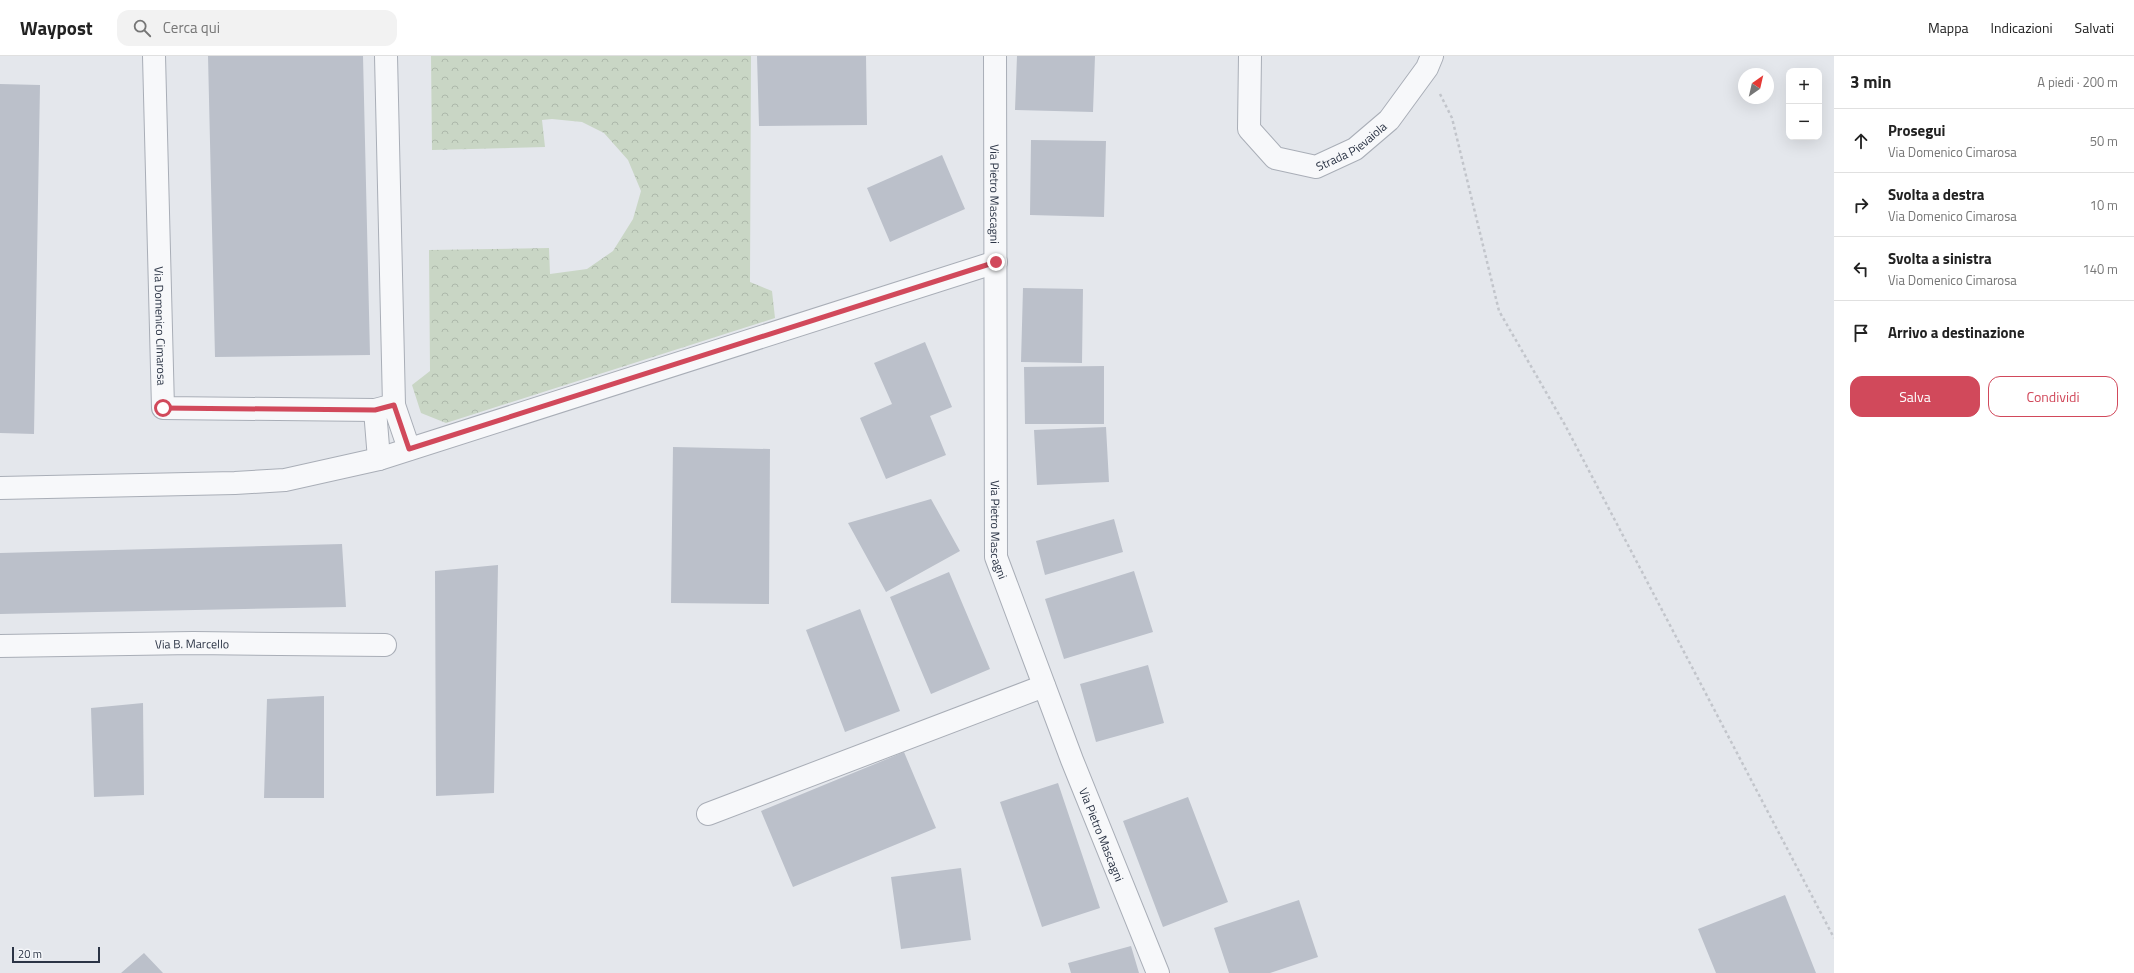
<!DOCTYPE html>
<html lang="it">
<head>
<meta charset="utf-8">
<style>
  :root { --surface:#fff; --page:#f2f2f2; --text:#222; --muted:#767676; --line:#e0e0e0; --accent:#d1495b }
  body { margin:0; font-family:"Titillium Web",sans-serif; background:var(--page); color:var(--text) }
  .controls { position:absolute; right:12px; top:12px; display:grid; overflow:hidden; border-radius:8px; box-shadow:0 4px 16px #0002 }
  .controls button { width:36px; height:36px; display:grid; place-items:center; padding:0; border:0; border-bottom:1px solid var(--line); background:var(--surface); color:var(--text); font:20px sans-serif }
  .compass { position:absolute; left:1738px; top:12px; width:36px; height:36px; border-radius:50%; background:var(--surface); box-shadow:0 4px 16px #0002; rotate:34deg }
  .scale { position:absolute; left:12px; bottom:10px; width:88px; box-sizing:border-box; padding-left:4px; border:2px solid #2b3445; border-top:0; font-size:11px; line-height:14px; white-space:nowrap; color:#2b3445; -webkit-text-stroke:3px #f4f6f9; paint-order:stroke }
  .stop { position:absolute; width:12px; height:12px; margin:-9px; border:3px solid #d1495b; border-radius:50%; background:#fff }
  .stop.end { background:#d1495b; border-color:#fff; box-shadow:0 1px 4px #0008 }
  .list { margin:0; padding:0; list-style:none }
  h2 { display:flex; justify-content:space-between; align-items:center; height:52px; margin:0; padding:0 16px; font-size:17px }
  h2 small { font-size:13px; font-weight:400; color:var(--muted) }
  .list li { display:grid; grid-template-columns:26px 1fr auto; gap:12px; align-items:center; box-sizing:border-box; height:64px; padding:0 16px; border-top:1px solid var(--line) }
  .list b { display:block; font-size:15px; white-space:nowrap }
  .list p { margin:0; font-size:13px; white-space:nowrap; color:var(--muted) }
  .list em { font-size:13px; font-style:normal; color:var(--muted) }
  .actions { display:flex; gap:8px; padding:12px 16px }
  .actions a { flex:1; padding:9px 0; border:1px solid var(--accent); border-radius:12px; text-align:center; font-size:14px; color:var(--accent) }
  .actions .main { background:var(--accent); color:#fff }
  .icon { flex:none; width:22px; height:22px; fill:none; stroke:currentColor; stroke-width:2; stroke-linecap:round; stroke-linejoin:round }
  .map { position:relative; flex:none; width:1834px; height:917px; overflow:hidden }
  header { display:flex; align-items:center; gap:24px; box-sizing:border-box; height:56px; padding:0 20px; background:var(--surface); border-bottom:1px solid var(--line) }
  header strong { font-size:19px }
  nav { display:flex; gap:22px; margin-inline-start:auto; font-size:14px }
  .search { width:280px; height:36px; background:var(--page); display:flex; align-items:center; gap:10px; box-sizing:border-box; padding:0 14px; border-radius:12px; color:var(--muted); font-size:15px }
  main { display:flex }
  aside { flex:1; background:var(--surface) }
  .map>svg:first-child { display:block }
  .forest { fill:url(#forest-crowns) }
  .building { fill:#bbc0ca }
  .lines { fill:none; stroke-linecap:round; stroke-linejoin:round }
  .street-casing { stroke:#a9aeb7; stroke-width:24 }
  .path { stroke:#c2c5cb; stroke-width:2.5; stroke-dasharray:3 3; stroke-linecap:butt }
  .street { stroke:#f7f8fa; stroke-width:22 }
  .route { stroke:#d1495b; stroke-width:5 }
  .labels { text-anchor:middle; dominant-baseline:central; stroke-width:4; stroke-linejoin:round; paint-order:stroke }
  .street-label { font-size:12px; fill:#2b3445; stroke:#f4f6f9 }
</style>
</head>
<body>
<header>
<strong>Waypost</strong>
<div class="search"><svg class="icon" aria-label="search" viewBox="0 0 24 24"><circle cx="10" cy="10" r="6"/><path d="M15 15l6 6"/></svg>Cerca qui</div>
<nav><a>Mappa</a><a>Indicazioni</a><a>Salvati</a></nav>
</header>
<main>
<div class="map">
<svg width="1834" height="917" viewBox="0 0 1834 917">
  <defs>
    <pattern id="forest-crowns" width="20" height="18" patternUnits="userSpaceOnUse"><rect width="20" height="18" fill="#c9d6c5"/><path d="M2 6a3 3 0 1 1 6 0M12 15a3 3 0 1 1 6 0" fill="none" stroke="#adb8ab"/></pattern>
  </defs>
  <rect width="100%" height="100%" fill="#e4e7ec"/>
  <path class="forest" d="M 431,0 L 751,0 L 750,226 L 772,235 L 775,262 L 446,367 L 421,357 L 412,329 L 430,315 L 429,194 L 549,192 L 550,218 L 587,213 L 613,195 L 633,163 L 641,135 L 628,104 L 604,77 L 582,66 L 552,63 L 542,64 L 545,91 L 432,94 Z"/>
  <path class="building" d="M 208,0 L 363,0 L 370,299 L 215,301 Z
    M 757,0 L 866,0 L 867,69 L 759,70 Z
    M 1017,0 L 1095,0 L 1093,56 L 1015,54 Z
    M 0,28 L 40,29 L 34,378 L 0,377 Z
    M 1031,84 L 1106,85 L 1104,161 L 1030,159 Z
    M 942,99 L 965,153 L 890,186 L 867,132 Z
    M 1023,232 L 1083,233 L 1082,307 L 1021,306 Z
    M 925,286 L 952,351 L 930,360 L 946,399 L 886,423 L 860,362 L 892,348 L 874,307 Z
    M 1104,310 L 1104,368 L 1025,368 L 1024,311 Z
    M 1106,371 L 1109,426 L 1037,429 L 1034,374 Z
    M 673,391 L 770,393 L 769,548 L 671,547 Z
    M 931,443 L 960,495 L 886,536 L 848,467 Z
    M 1114,463 L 1123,496 L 1045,519 L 1036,485 Z
    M 342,488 L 346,551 L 0,558 L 0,497 Z
    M 498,509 L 494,737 L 436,740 L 435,515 Z
    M 1134,515 L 1153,576 L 1064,603 L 1045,543 Z
    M 949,516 L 990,613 L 931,638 L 890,541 Z
    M 860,553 L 900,655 L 845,676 L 806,574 Z
    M 1148,609 L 1164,667 L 1096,686 L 1080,628 Z
    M 324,640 L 324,742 L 264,742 L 267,643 Z
    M 143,647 L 144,739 L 94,741 L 91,652 Z
    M 904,696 L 936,772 L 793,831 L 761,755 Z
    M 1058,727 L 1100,852 L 1042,871 L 1000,746 Z
    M 1188,741 L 1228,846 L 1163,871 L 1123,765 Z
    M 961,812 L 971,884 L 901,893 L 891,821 Z
    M 1785,839 L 1816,917 L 1716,917 L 1698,873 Z
    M 1299,844 L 1318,901 L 1270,917 L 1229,917 L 1214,872 Z
    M 1131,890 L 1139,917 L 1071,917 L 1068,907 Z
    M 144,897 L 163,917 L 121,917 Z"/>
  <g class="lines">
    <defs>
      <g id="street">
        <path id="s1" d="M 154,0 L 163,352 L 375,354 L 394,349"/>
        <path d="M 386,0 L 394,349 L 409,393"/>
        <path id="s2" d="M 995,0 L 996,501 L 1072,704 L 1158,917"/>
        <path id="s3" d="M 1250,0 L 1249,73 L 1275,102 L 1316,111 L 1355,93 L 1389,64 L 1427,12 L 1432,0"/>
        <path d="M 375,354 L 379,403"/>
        <path d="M 0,432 L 235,427 L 285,424 L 379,403 L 996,206"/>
        <path id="s4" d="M 0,590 L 193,587 L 385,589"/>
        <path d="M 708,758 L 1044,630"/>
      </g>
    </defs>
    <use href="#street" class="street-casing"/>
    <path class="path" d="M 1440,38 L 1452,62 L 1499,255 L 1565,369 L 1834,882"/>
    <use href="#street" class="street"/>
  </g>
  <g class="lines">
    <path class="route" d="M 163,352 L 375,354 L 394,349 L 409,393 L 996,206"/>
  </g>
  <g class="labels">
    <g class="street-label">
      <text stroke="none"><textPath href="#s3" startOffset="195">Strada Pievaiola</textPath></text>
      <text stroke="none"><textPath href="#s2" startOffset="138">Via Pietro Mascagni</textPath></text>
      <text stroke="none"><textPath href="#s1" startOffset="270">Via Domenico Cimarosa</textPath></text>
      <text stroke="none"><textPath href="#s2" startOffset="474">Via Pietro Mascagni</textPath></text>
      <text stroke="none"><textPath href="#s4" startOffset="192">Via B. Marcello</textPath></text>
      <text stroke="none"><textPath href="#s2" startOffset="798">Via Pietro Mascagni</textPath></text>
    </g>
  </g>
</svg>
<div class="controls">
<button>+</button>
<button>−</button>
</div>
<svg class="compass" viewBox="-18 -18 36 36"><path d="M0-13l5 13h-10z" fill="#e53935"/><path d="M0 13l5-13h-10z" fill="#767676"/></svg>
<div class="scale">20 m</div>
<div class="stop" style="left:163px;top:352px"></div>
<div class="stop end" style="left:996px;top:206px"></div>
</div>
<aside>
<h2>3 min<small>A piedi · 200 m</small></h2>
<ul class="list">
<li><svg class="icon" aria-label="ahead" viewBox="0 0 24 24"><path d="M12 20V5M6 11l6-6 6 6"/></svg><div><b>Prosegui</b><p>Via Domenico Cimarosa</p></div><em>50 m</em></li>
<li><svg class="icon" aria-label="right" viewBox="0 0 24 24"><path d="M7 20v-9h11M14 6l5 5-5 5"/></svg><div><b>Svolta a destra</b><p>Via Domenico Cimarosa</p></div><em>10 m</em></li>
<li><svg class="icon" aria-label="left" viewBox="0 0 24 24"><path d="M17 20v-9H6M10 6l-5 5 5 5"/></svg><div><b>Svolta a sinistra</b><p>Via Domenico Cimarosa</p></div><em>140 m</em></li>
<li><svg class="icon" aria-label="arrive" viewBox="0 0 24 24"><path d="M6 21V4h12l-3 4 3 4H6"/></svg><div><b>Arrivo a destinazione</b></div></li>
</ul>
<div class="actions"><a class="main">Salva</a><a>Condividi</a></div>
</aside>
</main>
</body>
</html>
